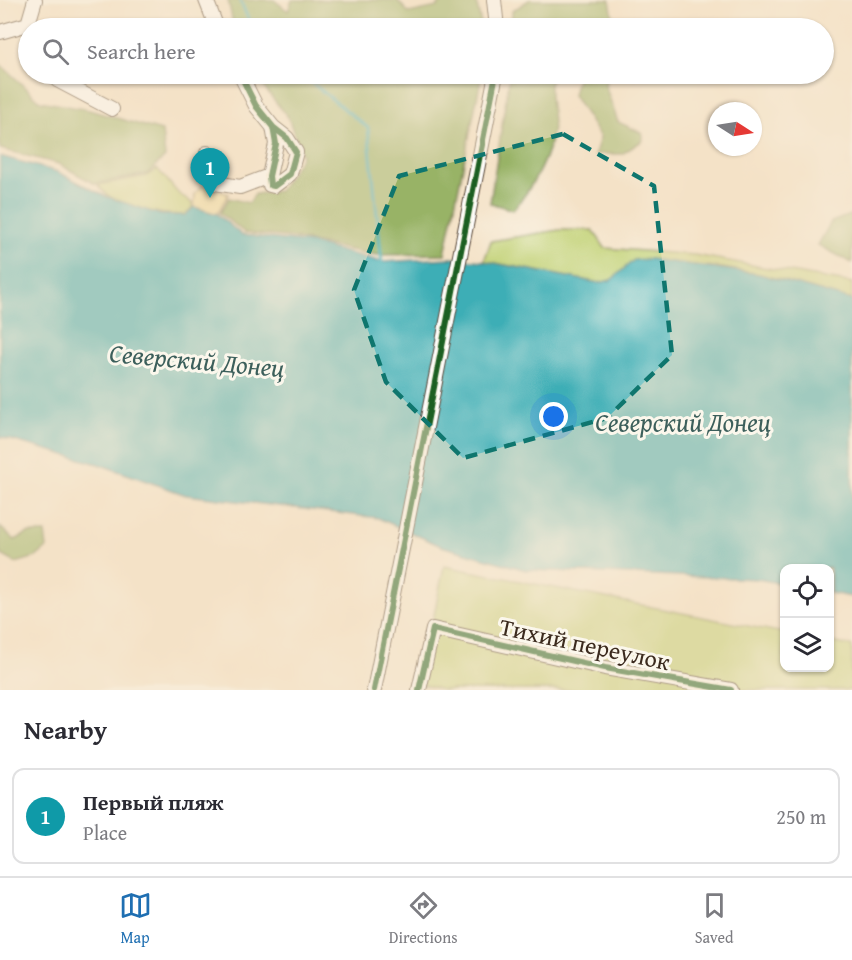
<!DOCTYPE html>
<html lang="en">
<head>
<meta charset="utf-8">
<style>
  :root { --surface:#fff; --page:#f2f2f3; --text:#2b2b33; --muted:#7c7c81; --line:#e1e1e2; --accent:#1f6fb2 }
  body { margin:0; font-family:"Gentium Book Plus",serif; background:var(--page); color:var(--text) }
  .controls { position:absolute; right:18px; bottom:18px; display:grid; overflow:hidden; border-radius:12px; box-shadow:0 2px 4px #0004 }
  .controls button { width:54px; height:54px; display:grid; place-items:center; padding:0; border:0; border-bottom:2px solid var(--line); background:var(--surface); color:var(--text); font:30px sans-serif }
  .compass { position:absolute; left:708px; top:102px; width:54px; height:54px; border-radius:50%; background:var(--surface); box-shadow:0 2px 4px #0004; rotate:102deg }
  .you { position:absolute; left:554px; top:417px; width:21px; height:21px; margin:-15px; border:4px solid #fff; border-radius:50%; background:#1a73e8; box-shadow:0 0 0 9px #1a73e833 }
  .badge { display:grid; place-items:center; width:39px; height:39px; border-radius:50%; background:var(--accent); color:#fff; font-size:20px; font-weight:700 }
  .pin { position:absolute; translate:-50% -50px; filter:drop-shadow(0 2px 3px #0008) }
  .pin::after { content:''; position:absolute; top:32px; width:21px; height:18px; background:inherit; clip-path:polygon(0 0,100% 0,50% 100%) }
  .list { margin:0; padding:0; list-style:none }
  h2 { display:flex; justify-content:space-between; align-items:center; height:78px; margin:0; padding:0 24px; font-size:26px }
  h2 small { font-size:20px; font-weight:400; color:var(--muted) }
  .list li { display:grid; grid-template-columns:39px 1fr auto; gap:18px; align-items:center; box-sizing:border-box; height:96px; margin:0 12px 12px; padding:0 12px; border:2px solid var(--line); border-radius:12px }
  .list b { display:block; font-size:22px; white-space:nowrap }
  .list p { margin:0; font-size:20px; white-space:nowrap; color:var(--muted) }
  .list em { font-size:20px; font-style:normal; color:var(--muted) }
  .icon { flex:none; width:33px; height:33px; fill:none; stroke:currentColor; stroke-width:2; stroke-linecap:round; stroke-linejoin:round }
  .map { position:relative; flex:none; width:852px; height:690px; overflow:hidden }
  .search { position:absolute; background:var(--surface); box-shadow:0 2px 4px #0004; left:18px; right:18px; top:18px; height:66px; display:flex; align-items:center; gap:15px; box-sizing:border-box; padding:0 21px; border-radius:33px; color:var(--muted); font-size:22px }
  .sheet { height:186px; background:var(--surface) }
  nav { display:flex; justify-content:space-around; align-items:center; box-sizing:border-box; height:84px; border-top:2px solid var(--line); background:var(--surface); font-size:16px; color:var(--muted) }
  nav a { display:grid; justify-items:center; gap:3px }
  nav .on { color:var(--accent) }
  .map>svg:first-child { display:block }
  .green { fill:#c1d174; stroke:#7e7e49; stroke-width:1.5 }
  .forest { fill:#98b366; stroke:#6a6e42; stroke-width:1.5 }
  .sand { fill:#eeda9e; stroke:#94825e; stroke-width:1.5 }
  .water { fill:#3daeb6; stroke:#3c6c6a; stroke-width:1.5 }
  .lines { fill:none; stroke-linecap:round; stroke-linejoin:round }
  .stream { stroke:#3daeb6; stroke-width:3 }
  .minor-casing { stroke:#574637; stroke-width:16 }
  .minor { stroke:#fff; stroke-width:14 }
  .cycleway-casing { stroke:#fbf7ec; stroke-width:10 }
  .cycleway { stroke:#1b5e20; stroke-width:6 }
  .marked { fill:none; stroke:#0f766e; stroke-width:4.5; stroke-dasharray:12 8; stroke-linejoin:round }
  .labels { text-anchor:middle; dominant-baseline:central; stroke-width:6; stroke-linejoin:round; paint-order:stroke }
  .street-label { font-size:24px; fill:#3b2a1e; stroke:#fbf7ec }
  .water-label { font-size:26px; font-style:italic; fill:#3c5f5b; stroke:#fbf7ec }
</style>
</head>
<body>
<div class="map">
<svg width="852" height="690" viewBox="0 0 852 690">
  <rect width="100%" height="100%" fill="#fbf7ec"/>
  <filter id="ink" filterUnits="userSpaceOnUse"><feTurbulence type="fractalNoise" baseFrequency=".0167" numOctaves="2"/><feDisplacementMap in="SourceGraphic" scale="12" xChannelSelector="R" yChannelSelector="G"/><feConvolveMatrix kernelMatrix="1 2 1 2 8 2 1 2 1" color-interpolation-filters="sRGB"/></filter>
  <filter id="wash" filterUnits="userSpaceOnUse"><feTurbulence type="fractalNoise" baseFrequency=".008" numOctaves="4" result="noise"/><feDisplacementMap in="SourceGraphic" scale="24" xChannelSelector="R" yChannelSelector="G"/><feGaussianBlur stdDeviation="1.35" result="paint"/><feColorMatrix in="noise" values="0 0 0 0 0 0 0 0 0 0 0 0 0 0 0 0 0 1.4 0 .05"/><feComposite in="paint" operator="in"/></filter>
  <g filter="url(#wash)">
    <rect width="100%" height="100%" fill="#f4e2c7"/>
    <path class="green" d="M 157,169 C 166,177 172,187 178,193 C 185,199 190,198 193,207 L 185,215 C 160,215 112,207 98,185 L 146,176 Z
      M 559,230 L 593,230 L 605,248 L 695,255 L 852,283 L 852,300 L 759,274 L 716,267 L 678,264 L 599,283 L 484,261 L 491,241 Z
      M 444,566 L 784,633 L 784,668 L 830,668 L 830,642 L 852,646 L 852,690 L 442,690 L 420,684 Z"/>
    <path class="forest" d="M 228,0 L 274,0 L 288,11 L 292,0 L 397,0 L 409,13 L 437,7 L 443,0 L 473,0 L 476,1 L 482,28 L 234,28 Z
      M 529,0 L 610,0 L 615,28 L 512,28 L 512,11 Z
      M 0,64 L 40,101 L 89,110 L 162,131 L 165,157 L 147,174 L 95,184 L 59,164 L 0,149 Z
      M 253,74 L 482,74 L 445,254 L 376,255 L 287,237 L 245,233 L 220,213 L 229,198 L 249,203 L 255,194 L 279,191 L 302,156 L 288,117 Z
      M 510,74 L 554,74 C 545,89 553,108 553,125 C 552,153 531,190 513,210 L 490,203 Z
      M 578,74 L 608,74 L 605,85 L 618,122 L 642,133 L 642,141 L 622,154 L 595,154 L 600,137 L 573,95 Z
      M 852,214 L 852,263 L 818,245 L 831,222 Z
      M 0,527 L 15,540 L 28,533 L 45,533 L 47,548 L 36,557 L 16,563 L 0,554 Z"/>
    <path class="sand" d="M 202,186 L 229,194 L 217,214 L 194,207 L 195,194 Z"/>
    <path class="water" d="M 0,156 L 58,172 L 105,196 L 161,215 L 185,215 L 194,207 L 217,214 L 242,235 L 311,243 L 382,262 L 450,258 L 484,261 L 599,283 L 611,280 L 634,260 L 650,259 L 759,274 L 852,300 L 852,597 L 830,593 L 830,568 L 784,568 L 784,584 L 757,579 L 526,570 L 441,546 L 378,518 L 186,495 L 98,464 L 0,437 Z"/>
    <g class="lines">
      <path class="stream" d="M 240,0 L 252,28
        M 301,74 L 368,128 L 382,264"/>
    </g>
  </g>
  <g filter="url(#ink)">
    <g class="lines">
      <defs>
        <path id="minor" d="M 206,0 L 217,28
          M 494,0 L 497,28
          M 0,32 L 28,24 L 35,0
          M 240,74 L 256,106 L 273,127 L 276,144 L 269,176 L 270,185 L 274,186 L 290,174 L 296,152 L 287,138 L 273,127
          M 57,80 L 112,109
          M 207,153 L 207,171 L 215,183 L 240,187 L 269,176
          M 374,690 L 496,74
          M 419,690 L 433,629 L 605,668 L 731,690"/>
      </defs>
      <use href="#minor" class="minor-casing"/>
      <use href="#minor" class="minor"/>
      <defs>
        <path id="cycleway" d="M 240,74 L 256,106 L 273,127 L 276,144 L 269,176 L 270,185 L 274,186 L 290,174 L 296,152 L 287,138 L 273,127
          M 374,690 L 496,74
          M 419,690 L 433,629 L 605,668 L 731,690"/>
      </defs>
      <use href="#cycleway" class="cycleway-casing"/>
      <use href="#cycleway" class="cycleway"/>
    </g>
  </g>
  <path d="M0 0H852V690H0ZM 563,134 L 654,186 L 672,355 L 607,418 L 463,458 L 386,382 L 354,290 L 399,176 Z" fill="#f4e2c7" fill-opacity=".55" fill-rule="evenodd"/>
  <path class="marked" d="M 563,134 L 654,186 L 672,355 L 607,418 L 463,458 L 386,382 L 354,290 L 399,176 Z"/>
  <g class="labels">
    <g class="street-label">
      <text transform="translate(585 644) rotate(12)">Тихий переулок</text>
    </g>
    <g class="water-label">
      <text transform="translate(197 360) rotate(5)">Северский Донец</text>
      <text x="683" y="421">Северский Донец</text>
    </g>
  </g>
</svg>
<div class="controls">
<button><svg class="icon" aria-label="locate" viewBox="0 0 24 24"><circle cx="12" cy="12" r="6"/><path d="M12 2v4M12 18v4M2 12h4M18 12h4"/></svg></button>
<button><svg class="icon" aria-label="layers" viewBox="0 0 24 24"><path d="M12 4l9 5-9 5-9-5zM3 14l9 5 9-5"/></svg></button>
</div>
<svg class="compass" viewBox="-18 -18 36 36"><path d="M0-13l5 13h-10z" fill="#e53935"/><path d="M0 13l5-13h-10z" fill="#7c7c81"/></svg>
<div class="you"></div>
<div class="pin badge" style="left:210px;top:198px;background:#0f9aa8">1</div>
<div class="search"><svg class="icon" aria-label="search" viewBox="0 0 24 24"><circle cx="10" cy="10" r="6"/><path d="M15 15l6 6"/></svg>Search here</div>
</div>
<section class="sheet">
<h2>Nearby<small></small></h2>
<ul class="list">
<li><span class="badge" style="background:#0f9aa8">1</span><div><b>Первый пляж</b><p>Place</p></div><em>250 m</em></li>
</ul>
</section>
<nav>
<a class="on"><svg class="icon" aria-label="map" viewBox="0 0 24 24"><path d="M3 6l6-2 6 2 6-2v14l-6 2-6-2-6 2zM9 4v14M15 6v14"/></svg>Map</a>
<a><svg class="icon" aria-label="directions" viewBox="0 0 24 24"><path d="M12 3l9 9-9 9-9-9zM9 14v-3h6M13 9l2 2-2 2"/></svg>Directions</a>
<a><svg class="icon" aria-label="saved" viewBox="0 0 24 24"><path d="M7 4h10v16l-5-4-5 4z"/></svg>Saved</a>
</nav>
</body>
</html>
